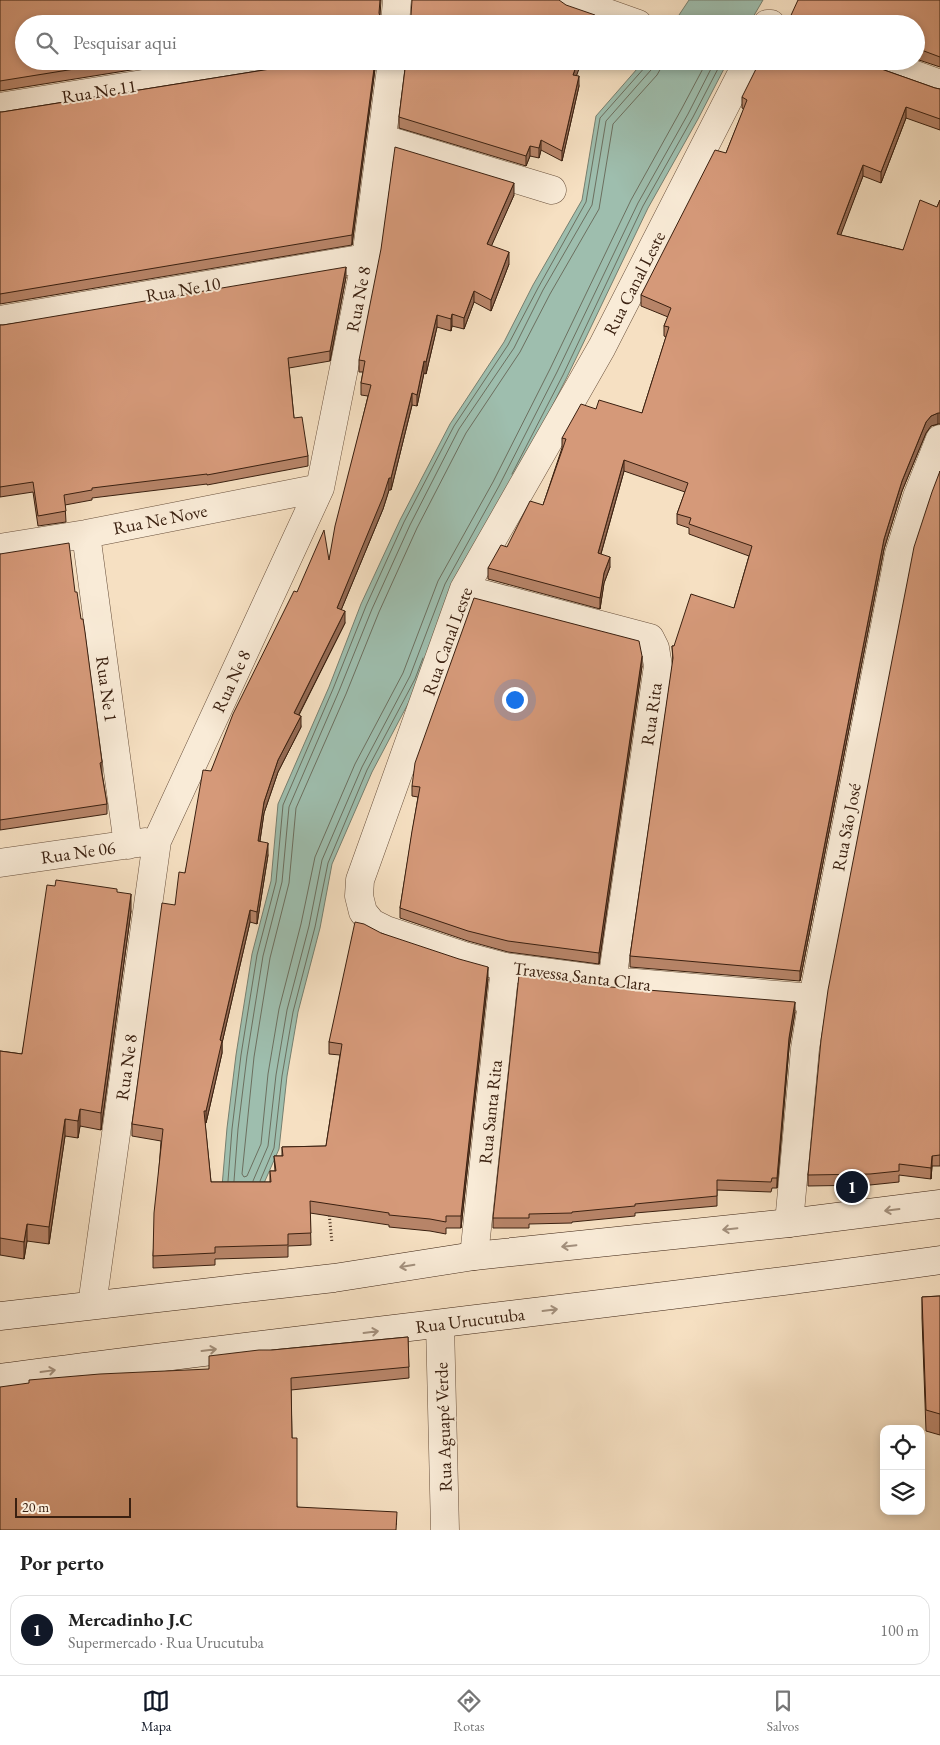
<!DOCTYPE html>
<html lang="pt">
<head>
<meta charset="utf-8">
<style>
  :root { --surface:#fff; --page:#f6f6f6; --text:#222; --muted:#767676; --line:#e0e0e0; --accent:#111827 }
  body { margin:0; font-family:"EB Garamond",serif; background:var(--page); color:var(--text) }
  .controls { position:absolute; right:15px; bottom:15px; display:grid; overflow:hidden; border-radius:10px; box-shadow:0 2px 8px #0003 }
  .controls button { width:45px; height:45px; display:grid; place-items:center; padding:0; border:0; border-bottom:1px solid var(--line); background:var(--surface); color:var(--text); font:25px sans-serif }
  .scale { position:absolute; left:15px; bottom:12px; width:116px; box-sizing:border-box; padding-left:5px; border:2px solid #3a2010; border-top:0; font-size:14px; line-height:18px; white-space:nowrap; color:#3a2010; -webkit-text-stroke:4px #f9ebd7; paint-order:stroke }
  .you { position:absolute; left:514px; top:699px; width:18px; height:18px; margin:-12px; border:4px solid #fff; border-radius:50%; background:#1a73e8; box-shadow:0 0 0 8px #1a73e833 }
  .badge { display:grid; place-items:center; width:32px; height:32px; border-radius:50%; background:var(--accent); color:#fff; font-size:16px; font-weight:700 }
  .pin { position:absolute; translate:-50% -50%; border:2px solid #fff; box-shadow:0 1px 5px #0006 }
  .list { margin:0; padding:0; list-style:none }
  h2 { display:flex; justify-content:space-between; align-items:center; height:65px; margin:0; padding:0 20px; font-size:21px }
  h2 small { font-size:16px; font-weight:400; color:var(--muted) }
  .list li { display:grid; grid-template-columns:32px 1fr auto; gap:15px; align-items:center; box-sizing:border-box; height:70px; margin:0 10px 10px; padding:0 10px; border:1px solid var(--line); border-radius:15px }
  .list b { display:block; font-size:19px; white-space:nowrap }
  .list p { margin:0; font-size:16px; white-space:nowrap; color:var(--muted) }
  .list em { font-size:16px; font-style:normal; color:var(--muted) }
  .icon { flex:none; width:28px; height:28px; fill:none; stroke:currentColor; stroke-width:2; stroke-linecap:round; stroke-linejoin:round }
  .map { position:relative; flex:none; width:940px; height:1530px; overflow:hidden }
  .search { position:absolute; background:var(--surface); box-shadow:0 2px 8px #0003; left:15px; right:15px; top:15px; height:55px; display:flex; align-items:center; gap:12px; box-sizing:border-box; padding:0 18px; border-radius:28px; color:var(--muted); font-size:19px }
  .sheet { height:145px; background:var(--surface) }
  nav { display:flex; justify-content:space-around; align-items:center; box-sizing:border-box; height:70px; border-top:1px solid var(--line); background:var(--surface); font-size:14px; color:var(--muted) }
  nav a { display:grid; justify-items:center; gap:2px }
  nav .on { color:var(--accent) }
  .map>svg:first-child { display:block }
  .water { fill:#9ebeae; stroke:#767f6f }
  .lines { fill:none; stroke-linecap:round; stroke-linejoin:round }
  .shore { stroke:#6c6f5f; stroke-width:1 }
  .street-casing { stroke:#69503c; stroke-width:29 }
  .secondary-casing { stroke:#3a2010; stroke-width:29 }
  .path { stroke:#3a2010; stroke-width:3; stroke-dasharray:1 2.5; stroke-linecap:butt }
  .street { stroke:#f9ebd7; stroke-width:28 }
  .secondary { stroke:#f9ebd7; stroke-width:28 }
  .wall { fill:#b78468; stroke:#3a2010 }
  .shaded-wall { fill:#956b55; stroke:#3a2010 }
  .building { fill:#d59979; stroke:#3a2010 }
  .oneway { stroke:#a3907d }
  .labels { text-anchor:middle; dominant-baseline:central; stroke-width:4; stroke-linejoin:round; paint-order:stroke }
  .street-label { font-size:18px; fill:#3a2010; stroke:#f9ebd7 }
</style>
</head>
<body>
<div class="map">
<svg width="940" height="1530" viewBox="0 0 940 1530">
  <rect width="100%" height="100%" fill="#f6e0c2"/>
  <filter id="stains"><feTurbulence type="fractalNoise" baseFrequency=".004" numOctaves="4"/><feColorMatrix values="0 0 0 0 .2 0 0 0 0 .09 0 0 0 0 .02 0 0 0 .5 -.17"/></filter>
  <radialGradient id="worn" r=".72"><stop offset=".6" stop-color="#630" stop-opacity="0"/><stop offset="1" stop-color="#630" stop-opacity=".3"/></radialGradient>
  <path class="water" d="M 689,0 L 763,0 L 749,24 L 673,24 Z
    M 644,61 L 728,61 L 698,119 L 648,208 L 567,377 L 509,491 L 420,681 L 372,772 L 332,864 L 320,928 L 298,1012 L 287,1076 L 279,1149 L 257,1199 L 220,1210 L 227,1128 L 236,1055 L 252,954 L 271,881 L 278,804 L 329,687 L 361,604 L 400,520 L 450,424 L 504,342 L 533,285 L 582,200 L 596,116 Z"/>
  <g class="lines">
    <path class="shore" d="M 661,61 L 661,68 L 657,75 L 613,124 L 599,209 L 550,294 L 520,352 L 466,433 L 417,528 L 379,612 L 346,694 L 296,808 L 289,883 L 270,958 L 254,1057 L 242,1174 L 244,1177 L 247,1176 L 261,1144 L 268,1074 L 279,1009 L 301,924 L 315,857 L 355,764 L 403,673 L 438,581 L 493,482 L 550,369 L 631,200 L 681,110 L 707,61
      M 512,474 L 563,375 L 643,206 L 693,117 L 722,61
      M 228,1181 L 232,1129 L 241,1055 L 257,955 L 276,882 L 283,805 L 333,689 L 366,606 L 404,522 L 454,426 L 508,345 L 538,288 L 586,202 L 600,118 L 646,66 L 647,61
      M 234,1181 L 238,1129 L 247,1056 L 263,956 L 282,882 L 289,807 L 339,691 L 372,609 L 410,525 L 459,429 L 514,348 L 543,290 L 592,205 L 606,121 L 651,70 L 654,61
      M 253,1181 L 268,1146 L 276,1075 L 287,1010 L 309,926 L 322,860 L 362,767 L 410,676 L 445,584 L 499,486 L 557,372 L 638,203 L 688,114 L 715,61
      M 260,1181 L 274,1148 L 282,1076 L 293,1012 L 315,927 L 328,863 L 367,770 L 415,679 L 423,658"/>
    <defs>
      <path id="street" d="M 571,0 L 638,24
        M 395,24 L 397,0
        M 767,24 L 771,24
        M 748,61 L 602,347 L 464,589 L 360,880 L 359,896 L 363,912 L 372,923 L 386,930 L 464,956 L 505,967 L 612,981 L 813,998
        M 876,61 L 940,84
        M 0,107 L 287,61
        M 383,139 L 552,190
        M 0,320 L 366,258
        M 86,534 L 128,845
        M 0,548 L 86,534 L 320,488
        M 464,589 L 650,638 L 655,648 L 658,666 L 612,981
        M 0,863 L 145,842
        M 789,1223 L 805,1049 L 813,998 L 899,554 L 917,497 L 940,439
        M 474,1256 L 505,967
        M 92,1305 L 157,841 L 320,488 L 366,258 L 392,61
        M 440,1324 L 445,1530"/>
      <path id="secondary" d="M 0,1316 L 334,1278 L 474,1256 L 789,1223 L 940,1204
        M 0,1378 C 313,1336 627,1304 940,1260"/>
    </defs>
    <use href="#street" class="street-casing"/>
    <use href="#secondary" class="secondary-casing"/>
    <path class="path" d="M 329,1212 L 332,1243"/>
    <use href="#street" class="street"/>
    <use href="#secondary" class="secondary"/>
  </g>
  <path class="wall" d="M 0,0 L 381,0 L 380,16 L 24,61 L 187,61 L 0,91 Z
    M 940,0 L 940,67 L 916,59 L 916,24 Z
    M 298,61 L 376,61 L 352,245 L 0,304 L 0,112 L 2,112 L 289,66 L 297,63 Z
    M 406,61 L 582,61 L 576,75 L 579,86 L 562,161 L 541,150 L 539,158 L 530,156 L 526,166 L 399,128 L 399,117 Z
    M 870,65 L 935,88 L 940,89 L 940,130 L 906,118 L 881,183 L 863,176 L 840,235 L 903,250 L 937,207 L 940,200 L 940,424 L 938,424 L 931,426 L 926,433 L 902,491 L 884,549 L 800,981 L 630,967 L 630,956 L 673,662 L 672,646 L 674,646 L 734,608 L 749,556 L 689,534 L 689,528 L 677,524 L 677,514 L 685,492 L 624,471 L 601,554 L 610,567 L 604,583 L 600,609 L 488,579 L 488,568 L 507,547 L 543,505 L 562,448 L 562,438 L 596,409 L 642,413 L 666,337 L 664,336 L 664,326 L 668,317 L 641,306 L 641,295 L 726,153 L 744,109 L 742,108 L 742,97 Z
    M 514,195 L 491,246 L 509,264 L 491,311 L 474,302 L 464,329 L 452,326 L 451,331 L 437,327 L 426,374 L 424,373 L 417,406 L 412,405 L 391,490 L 389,490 L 383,509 L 341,610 L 345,623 L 299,715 L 301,727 L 278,772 L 264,813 L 260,841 L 268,855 L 257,924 L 250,922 L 222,1043 L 222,1053 L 206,1123 L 205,1123 L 211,1182 L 270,1182 L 270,1171 L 275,1171 L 274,1156 L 282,1156 L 282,1147 L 326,1146 L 340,1055 L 329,1054 L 329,1042 L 381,933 L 488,979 L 461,1228 L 446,1228 L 446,1234 L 430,1231 L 389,1227 L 389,1225 L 310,1213 L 311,1245 L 288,1246 L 288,1257 L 215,1259 L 215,1265 L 153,1268 L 153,1256 L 161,1141 L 132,1136 L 132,1124 L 175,905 L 185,873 L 211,771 L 297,592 L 329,560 L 368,396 L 361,395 L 361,383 L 363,372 L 359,372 L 359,360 Z
    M 346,277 L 330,361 L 289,368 L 294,418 L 308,456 L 308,466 L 207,485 L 207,484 L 92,498 L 92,500 L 65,505 L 66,522 L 38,526 L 33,492 L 0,497 L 0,325 L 3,325 Z
    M 940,471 L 940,1166 L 932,1166 L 931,1179 L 899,1175 L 899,1182 L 870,1185 L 808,1186 L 808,1175 Z
    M 0,554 L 75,592 L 102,762 L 102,773 L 107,804 L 107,814 L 0,830 Z
    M 642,666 L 599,964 L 508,952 L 468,941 L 400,918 L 400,908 L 418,797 L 412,796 L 412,786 Z
    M 55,886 L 117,892 L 131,911 L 101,1130 L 80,1126 L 78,1138 L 65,1136 L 49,1244 L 27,1241 L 24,1259 L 0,1255 L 0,1051 L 22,1054 Z
    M 795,1012 L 789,1048 L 777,1188 L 772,1188 L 771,1192 L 717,1190 L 717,1206 L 635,1213 L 635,1216 L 572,1222 L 572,1223 L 529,1224 L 529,1228 L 493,1228 L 493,1218 Z
    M 940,1296 L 940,1435 L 926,1431 L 922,1318 L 922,1297 Z
    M 408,1337 L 409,1378 L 291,1390 L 292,1438 L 297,1507 L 397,1524 L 0,1530 L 209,1369 L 272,1350 Z"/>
  <path class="shaded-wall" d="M 595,15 L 595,24 L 592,24 Z
    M 375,61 L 376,61 L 352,245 L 352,235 Z
    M 578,61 L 582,61 L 573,85 L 573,75 Z
    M 579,76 L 579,86 L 562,161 L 562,151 Z
    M 906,107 L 906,118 L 881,183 L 881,172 Z
    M 541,140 L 541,150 L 539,158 L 539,148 Z
    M 530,146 L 530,156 L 526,166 L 526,156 Z
    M 863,165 L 863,176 L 837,245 L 837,234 Z
    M 514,183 L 514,195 L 487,256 L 487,244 Z
    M 509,252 L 509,264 L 491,311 L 491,300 Z
    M 346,267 L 346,277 L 330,361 L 330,351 Z
    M 474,291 L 474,302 L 464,329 L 464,318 Z
    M 452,314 L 452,326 L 451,331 L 451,319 Z
    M 437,315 L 437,327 L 426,374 L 426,362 Z
    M 424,361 L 424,373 L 417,406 L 417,395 Z
    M 412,393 L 412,405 L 391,490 L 391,478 Z
    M 938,413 L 938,424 L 931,426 L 926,433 L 902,491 L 884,549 L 800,981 L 800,971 L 884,539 L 902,481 L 926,422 L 931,416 Z
    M 624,460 L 624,471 L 598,564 L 598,553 Z
    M 389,478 L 389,490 L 383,509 L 337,620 L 337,608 Z
    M 610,557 L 610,567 L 604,583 L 600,609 L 600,598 L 604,573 Z
    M 345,611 L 345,623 L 294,724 L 294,713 Z
    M 642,656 L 642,666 L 599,964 L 599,953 Z
    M 301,716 L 301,727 L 278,772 L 264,813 L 258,853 L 258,841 L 264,802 L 278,760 Z
    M 268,843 L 268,855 L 257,924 L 257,912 Z
    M 131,894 L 131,911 L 101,1130 L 101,1113 Z
    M 250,910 L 250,922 L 222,1043 L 222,1053 L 206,1123 L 206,1111 L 220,1040 Z
    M 488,967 L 488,979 L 461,1228 L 461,1216 Z
    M 795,1002 L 795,1012 L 789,1048 L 777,1188 L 777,1178 L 789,1038 Z
    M 80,1109 L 80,1126 L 78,1138 L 78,1121 Z
    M 65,1119 L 65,1136 L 49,1244 L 49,1227 Z
    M 932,1156 L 932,1166 L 931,1179 L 931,1168 Z
    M 27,1224 L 27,1241 L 24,1259 L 24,1242 Z"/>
  <path class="building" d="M 0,0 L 380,0 L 379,13 L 381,20 L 384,24 L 24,24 L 24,61 L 124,61 L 0,81 Z
    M 412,0 L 559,0 L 566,5 L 595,15 L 592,24 L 407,24 L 411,15 Z
    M 798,0 L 940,0 L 940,57 L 916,48 L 916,24 L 787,24 Z
    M 298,61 L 375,61 L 352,235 L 0,294 L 0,112 L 2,112 L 289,66 L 297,63 Z
    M 406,61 L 578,61 L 573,75 L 579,76 L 562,151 L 541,140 L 539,148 L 530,146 L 526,156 L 399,117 Z
    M 760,61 L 865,61 L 870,65 L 935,88 L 940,89 L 940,119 L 906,107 L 881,172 L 863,165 L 837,234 L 903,250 L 920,200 L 937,207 L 940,200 L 940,413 L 938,413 L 931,416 L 926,422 L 902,481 L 884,539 L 800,971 L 630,956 L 673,658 L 672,646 L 674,646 L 691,594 L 734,608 L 752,546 L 689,524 L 691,518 L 677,514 L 688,483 L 624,460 L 598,553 L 610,557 L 604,573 L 600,598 L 488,568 L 501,545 L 507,547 L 530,501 L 543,505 L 566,439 L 562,438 L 581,404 L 596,409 L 599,400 L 642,413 L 669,327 L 664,326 L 671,308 L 641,295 L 715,150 L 726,153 L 747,100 L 742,97 Z
    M 395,147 L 514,183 L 487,244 L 509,252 L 491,300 L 474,291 L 464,318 L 452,314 L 451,319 L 437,315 L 426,362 L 424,361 L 417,395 L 412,393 L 391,478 L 389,478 L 383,497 L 337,608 L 345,611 L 294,713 L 301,716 L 278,760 L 264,802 L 258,841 L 268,843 L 257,912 L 250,910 L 220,1040 L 222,1041 L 206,1111 L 204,1111 L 211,1182 L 271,1182 L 270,1171 L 276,1171 L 274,1156 L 283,1156 L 282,1147 L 326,1146 L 342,1044 L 329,1042 L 355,922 L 364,924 L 381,933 L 459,959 L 488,967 L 461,1216 L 446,1216 L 446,1222 L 430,1219 L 389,1215 L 389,1213 L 310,1201 L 311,1233 L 288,1234 L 288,1245 L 215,1247 L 215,1253 L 153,1256 L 154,1213 L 163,1129 L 132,1124 L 162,903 L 175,905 L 179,872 L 185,873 L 203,770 L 211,771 L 233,714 L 294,591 L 297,592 L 324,530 L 329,560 L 335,526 L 371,385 L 361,383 L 365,361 L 359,360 L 381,249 Z
    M 346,267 L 330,351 L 288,358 L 294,418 L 302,417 L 308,456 L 207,475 L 207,474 L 92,488 L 92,490 L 64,495 L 66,511 L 38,516 L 33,482 L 0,487 L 0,325 L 3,325 Z
    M 940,471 L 940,1155 L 932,1156 L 931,1168 L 899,1164 L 899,1171 L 870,1174 L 808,1175 L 821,1040 L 828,990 L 914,547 L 932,492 Z
    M 69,543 L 75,592 L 77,592 L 81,619 L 83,619 L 85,632 L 102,762 L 100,763 L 107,804 L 0,820 L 0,554 Z
    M 474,598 L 639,641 L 642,656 L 599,953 L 508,941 L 468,931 L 400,908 L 412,831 L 420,787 L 412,786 L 415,763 Z
    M 56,880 L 117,889 L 117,892 L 131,894 L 101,1113 L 80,1109 L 78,1121 L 65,1119 L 49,1227 L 27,1224 L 24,1242 L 0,1238 L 0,1051 L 22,1054 L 47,885 L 55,886 Z
    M 519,975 L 611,987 L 795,1002 L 789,1038 L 777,1178 L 772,1178 L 771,1182 L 717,1180 L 717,1196 L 635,1204 L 635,1206 L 572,1212 L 572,1213 L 529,1214 L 529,1218 L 493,1218 Z
    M 940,1296 L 940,1414 L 926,1410 L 922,1297 Z
    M 408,1337 L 409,1367 L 291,1378 L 292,1438 L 297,1438 L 297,1507 L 397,1512 L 396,1530 L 0,1530 L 0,1387 L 29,1383 L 29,1380 L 100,1374 L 209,1369 L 209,1356 L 259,1350 L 272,1350 Z"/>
  <defs><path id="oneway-shaft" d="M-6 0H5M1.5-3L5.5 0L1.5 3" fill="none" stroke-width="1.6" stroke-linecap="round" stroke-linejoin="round" transform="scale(1.25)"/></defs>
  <g class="oneway">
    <use href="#oneway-shaft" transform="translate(892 1210) rotate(173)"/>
    <use href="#oneway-shaft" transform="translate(730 1229) rotate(174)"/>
    <use href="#oneway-shaft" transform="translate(569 1246) rotate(174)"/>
    <use href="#oneway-shaft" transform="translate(407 1266) rotate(171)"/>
    <use href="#oneway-shaft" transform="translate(550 1310) rotate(-7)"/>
    <use href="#oneway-shaft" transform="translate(371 1332) rotate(-7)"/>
    <use href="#oneway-shaft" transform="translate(209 1350) rotate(-7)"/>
    <use href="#oneway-shaft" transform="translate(48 1371) rotate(-8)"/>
  </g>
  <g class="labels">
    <g class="street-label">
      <text transform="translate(99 91) rotate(-9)">Rua Ne 11</text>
      <text transform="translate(634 283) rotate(-63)">Rua Canal Leste</text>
      <text transform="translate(183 289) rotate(-10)">Rua Ne 10</text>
      <text transform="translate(358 299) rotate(-79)">Rua Ne 8</text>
      <text transform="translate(160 519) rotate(-11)">Rua Ne Nove</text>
      <text transform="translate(447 641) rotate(-70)">Rua Canal Leste</text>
      <text transform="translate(231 681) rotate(-65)">Rua Ne 8</text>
      <text transform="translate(107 689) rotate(82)">Rua Ne 1</text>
      <text transform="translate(651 714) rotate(-82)">Rua Rita</text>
      <text transform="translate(846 827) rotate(-79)">Rua São José</text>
      <text transform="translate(78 852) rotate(-8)">Rua Ne 06</text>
      <text transform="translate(582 976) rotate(7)">Travessa Santa Clara</text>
      <text transform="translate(126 1067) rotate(-82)">Rua Ne 8</text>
      <text transform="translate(490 1112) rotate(-84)">Rua Santa Rita</text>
      <text transform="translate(470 1320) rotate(-7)">Rua Urucutuba</text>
      <text transform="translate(443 1427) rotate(-92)">Rua Aguapé Verde</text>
    </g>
  </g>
  <rect width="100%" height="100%" filter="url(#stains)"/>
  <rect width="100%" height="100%" fill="url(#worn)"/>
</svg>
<div class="controls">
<button><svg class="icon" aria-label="locate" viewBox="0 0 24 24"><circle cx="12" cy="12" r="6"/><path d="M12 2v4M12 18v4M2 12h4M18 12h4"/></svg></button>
<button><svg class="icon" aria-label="layers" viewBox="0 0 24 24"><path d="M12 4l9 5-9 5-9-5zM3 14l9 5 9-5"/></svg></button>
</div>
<div class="scale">20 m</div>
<div class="you"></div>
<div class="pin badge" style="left:852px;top:1187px">1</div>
<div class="search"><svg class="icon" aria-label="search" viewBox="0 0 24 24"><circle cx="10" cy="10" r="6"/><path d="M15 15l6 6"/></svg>Pesquisar aqui</div>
</div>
<section class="sheet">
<h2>Por perto<small></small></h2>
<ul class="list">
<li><span class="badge">1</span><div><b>Mercadinho J.C</b><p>Supermercado · Rua Urucutuba</p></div><em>100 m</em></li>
</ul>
</section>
<nav>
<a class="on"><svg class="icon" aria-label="map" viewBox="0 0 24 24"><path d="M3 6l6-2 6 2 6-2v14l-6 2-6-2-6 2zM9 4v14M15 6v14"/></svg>Mapa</a>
<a><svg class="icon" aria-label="directions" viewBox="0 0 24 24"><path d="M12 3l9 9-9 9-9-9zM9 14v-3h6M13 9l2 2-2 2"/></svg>Rotas</a>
<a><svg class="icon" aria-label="saved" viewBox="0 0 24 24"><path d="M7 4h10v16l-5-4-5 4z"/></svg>Salvos</a>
</nav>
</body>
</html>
